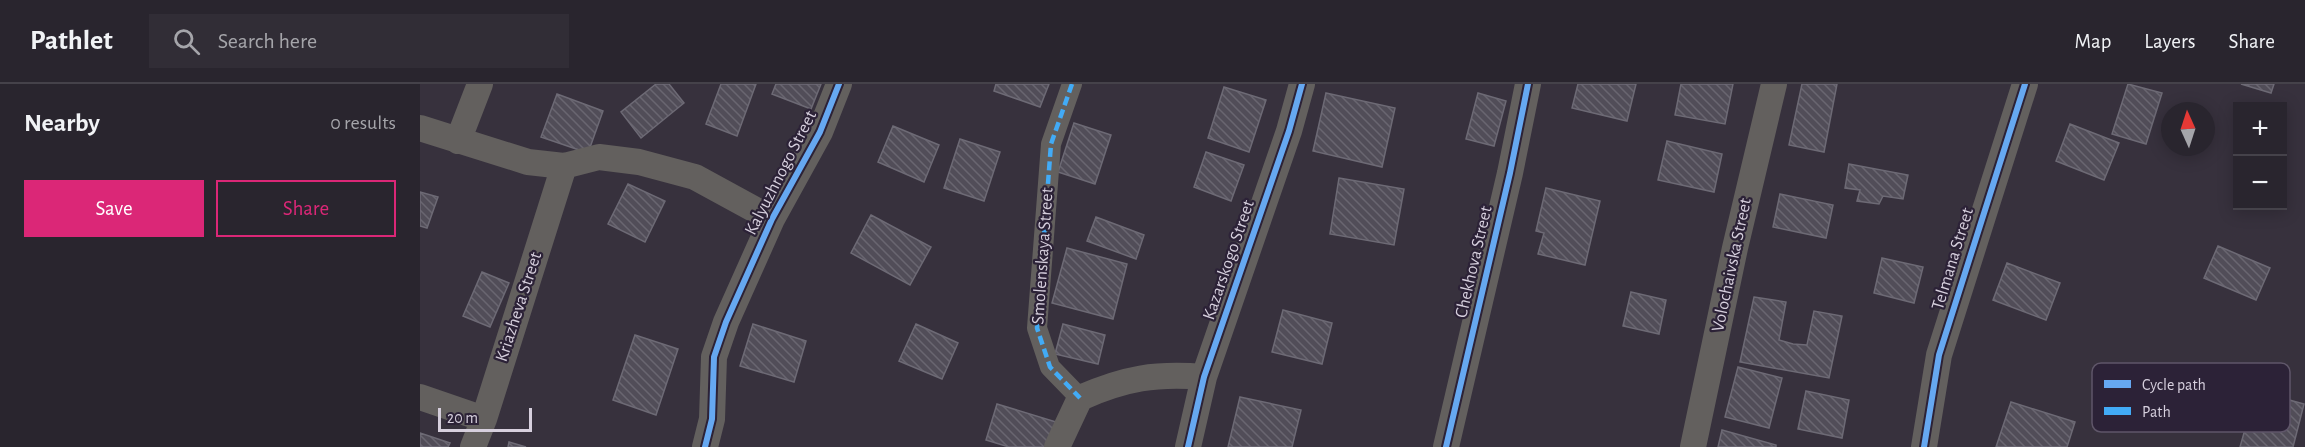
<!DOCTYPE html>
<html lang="en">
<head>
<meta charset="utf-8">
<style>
  :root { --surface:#29252e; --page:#312d36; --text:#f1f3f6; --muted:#a5a5aa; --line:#45424a; --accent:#db2777 }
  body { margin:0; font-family:"Alegreya Sans",sans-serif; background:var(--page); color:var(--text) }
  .controls { position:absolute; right:18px; top:18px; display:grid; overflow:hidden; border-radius:0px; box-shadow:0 3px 15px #0003 }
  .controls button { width:54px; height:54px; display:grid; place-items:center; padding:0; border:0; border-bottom:2px solid var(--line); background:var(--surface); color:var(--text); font:30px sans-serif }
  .compass { position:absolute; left:1741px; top:18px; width:54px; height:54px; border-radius:50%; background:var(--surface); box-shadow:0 3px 15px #0003; rotate:357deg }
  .scale { position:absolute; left:18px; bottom:15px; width:94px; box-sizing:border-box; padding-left:6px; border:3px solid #d6cfdd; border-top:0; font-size:16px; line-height:21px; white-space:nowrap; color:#d6cfdd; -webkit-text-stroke:4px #2c2237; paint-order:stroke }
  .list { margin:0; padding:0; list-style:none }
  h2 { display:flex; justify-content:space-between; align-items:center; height:78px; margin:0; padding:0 24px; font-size:26px }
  h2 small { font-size:20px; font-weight:400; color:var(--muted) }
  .actions { display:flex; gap:12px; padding:18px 24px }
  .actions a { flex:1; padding:14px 0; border:2px solid var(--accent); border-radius:0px; text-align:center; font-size:21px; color:var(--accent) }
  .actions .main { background:var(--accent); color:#fff }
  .icon { flex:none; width:33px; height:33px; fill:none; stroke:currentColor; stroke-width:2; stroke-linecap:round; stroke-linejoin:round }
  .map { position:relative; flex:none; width:1885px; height:363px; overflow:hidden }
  header { display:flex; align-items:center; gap:36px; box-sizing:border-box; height:84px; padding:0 30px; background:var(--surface); border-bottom:2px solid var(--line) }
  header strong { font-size:28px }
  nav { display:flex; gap:33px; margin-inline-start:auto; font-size:21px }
  .search { width:420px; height:54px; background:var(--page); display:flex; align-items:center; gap:15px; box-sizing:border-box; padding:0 21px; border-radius:0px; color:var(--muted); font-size:22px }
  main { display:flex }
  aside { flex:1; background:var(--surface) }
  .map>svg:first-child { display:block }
  .building { fill:url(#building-back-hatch); stroke:#6d6a75; stroke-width:1.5 }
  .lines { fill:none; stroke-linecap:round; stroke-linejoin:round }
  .pedestrian { stroke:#63605e; stroke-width:20 }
  .minor { stroke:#63605e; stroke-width:26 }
  .quiet { stroke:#42abf6; stroke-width:4.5; stroke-dasharray:9 4.5; stroke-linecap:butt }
  .cycleway-casing { stroke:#2c2237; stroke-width:10 }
  .cycleway { stroke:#66a8f1; stroke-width:6 }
  .labels { text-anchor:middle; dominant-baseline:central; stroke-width:4.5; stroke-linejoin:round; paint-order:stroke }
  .street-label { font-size:18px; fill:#d6cfdd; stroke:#2c2237 }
  .key { fill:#2c2237; stroke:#5f5669; stroke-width:1.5 }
  .key-label { font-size:16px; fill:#d6cfdd }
</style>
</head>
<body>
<header>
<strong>Pathlet</strong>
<div class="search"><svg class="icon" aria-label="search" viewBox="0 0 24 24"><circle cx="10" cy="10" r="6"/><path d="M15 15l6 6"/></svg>Search here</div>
<nav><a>Map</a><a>Layers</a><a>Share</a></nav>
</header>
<main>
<aside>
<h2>Nearby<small>0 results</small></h2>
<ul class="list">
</ul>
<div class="actions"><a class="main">Save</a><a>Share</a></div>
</aside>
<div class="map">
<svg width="1885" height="363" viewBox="0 0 1885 363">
  <defs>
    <pattern id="building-back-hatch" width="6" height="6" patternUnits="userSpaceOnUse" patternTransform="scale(1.5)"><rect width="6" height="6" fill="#514d58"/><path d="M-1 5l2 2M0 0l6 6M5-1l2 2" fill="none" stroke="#696670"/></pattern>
  </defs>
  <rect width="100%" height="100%" fill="#37313d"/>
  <path class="building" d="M 236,0 L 249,0 L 264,19 L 221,54 L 201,28 Z
    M 301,0 L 336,0 L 317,52 L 286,40 Z
    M 356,0 L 401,0 L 391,25 L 352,10 Z
    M 576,0 L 629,0 L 620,23 L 574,7 Z
    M 1158,0 L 1216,0 L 1207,37 L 1152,24 Z
    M 1261,0 L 1313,0 L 1305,40 L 1255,31 Z
    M 1382,0 L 1417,0 L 1404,68 L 1369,61 Z
    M 1708,0 L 1742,9 L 1726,60 L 1692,50 Z
    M 1821,0 L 1854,0 L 1851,9 Z
    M 804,3 L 846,16 L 829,68 L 788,54 Z
    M 906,9 L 975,24 L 962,83 L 893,67 Z
    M 1058,9 L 1086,17 L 1074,62 L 1046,55 Z
    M 137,10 L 183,27 L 168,69 L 121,53 Z
    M 654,39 L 691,51 L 675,100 L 638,88 Z
    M 1650,40 L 1699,59 L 1684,96 L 1636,77 Z
    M 473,42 L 519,61 L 504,98 L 458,78 Z
    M 540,55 L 580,68 L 564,117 L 524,104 Z
    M 1247,57 L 1302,70 L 1294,108 L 1238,96 Z
    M 786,68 L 824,81 L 811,117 L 774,103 Z
    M 1429,80 L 1488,91 L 1483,115 L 1463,112 L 1459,120 L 1437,117 L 1440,106 L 1425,104 Z
    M 919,94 L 984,105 L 974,161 L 910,150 Z
    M 208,100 L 245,117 L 225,158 L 188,140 Z
    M 1126,104 L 1180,117 L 1165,181 L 1118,170 L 1124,149 L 1116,147 Z
    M 0,108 L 18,113 L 7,144 L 0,142 Z
    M 1360,110 L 1413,121 L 1406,154 L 1353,143 Z
    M 451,131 L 511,163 L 490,201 L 431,169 Z
    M 676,133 L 724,151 L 716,175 L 667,157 Z
    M 1798,162 L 1850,184 L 1836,216 L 1784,194 Z
    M 647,164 L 707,180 L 693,235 L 632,219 Z
    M 1462,174 L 1503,183 L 1494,219 L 1454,209 Z
    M 1587,179 L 1640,199 L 1626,236 L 1573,216 Z
    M 62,188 L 89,199 L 70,243 L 43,232 Z
    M 1211,208 L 1246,216 L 1239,250 L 1203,242 Z
    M 1334,213 L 1366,218 L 1359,256 L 1373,260 L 1387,261 L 1394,227 L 1422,232 L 1409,294 L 1320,278 Z
    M 863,226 L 912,239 L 902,280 L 852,268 Z
    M 333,240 L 386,257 L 374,298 L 320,282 Z
    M 496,240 L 538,259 L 522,295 L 479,277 Z
    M 643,240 L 685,251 L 678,280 L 635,270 Z
    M 215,251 L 258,265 L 236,331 L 193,316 Z
    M 1318,283 L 1362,294 L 1349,344 L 1305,333 Z
    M 1386,307 L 1429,316 L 1422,354 L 1378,345 Z
    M 1836,307 L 1884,320 L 1873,363 L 1820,363 Z
    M 820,313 L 881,326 L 872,363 L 808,363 Z
    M 1591,318 L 1655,338 L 1647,363 L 1576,363 Z
    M 577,320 L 636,338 L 628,363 L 589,363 L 566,356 Z
    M 1302,346 L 1356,361 L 1356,363 L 1298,363 Z
    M 0,349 L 30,359 L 28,363 L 0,363 Z
    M 89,358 L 106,363 L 88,363 Z"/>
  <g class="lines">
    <path class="pedestrian" d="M 652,0 L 631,60 L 617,244 L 630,283 L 660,314"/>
    <path class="minor" d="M 0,44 L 108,78 L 144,82 L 179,73 L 219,78 L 275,93 L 352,135
      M 38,57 L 60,0
      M 0,313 L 64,335
      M 53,363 L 64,335 L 144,82
      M 285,363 L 292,335 L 294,273 L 306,238 L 352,135 L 400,48 L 419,0
      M 637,363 L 660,314 C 705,294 736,289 784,293
      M 768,363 L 784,293 L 869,47 L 882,0
      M 1026,363 L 1090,89 L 1108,0
      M 1273,363 L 1315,164 L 1354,0
      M 1504,363 L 1519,271 L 1605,0"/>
    <path class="quiet" d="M 652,0 L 631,60 L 617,244 L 630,283 L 660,314"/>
    <defs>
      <path id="cycleway" d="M 285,363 L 292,335 L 294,273 L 306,238 L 352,135 L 400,48 L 419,0
        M 768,363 L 784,293 L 869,47 L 882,0
        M 1026,363 L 1090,89 L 1108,0
        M 1504,363 L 1519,271 L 1605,0"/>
    </defs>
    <use href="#cycleway" class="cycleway-casing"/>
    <use href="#cycleway" class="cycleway"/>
  </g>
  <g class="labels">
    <g class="street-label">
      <text transform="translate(361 89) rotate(-63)">Kalyuzhnogo Street</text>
      <text transform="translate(623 172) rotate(-86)">Smolenskaya Street</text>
      <text transform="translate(1533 175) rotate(-73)">Telmana Street</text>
      <text transform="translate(809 176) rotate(-71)">Kazarskogo Street</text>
      <text transform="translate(1054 178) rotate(-77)">Chekhova Street</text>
      <text transform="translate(1312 181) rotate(-78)">Volochaivska Street</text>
      <text transform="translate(99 223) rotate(-72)">Kriazheva Street</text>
    </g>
  </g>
  <rect x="1672" y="279" width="198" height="69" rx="9" class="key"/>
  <rect x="1684" y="296" width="27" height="8" fill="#66a8f1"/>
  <rect x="1684" y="323" width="27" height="8" fill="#42abf6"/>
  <g class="key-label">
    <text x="1722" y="306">Cycle path</text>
    <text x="1722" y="333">Path</text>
  </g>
</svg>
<div class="controls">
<button>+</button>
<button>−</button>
</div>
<svg class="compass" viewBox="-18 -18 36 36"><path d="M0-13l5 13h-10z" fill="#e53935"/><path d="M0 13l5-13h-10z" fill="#a5a5aa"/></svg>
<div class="scale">20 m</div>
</div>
</main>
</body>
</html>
